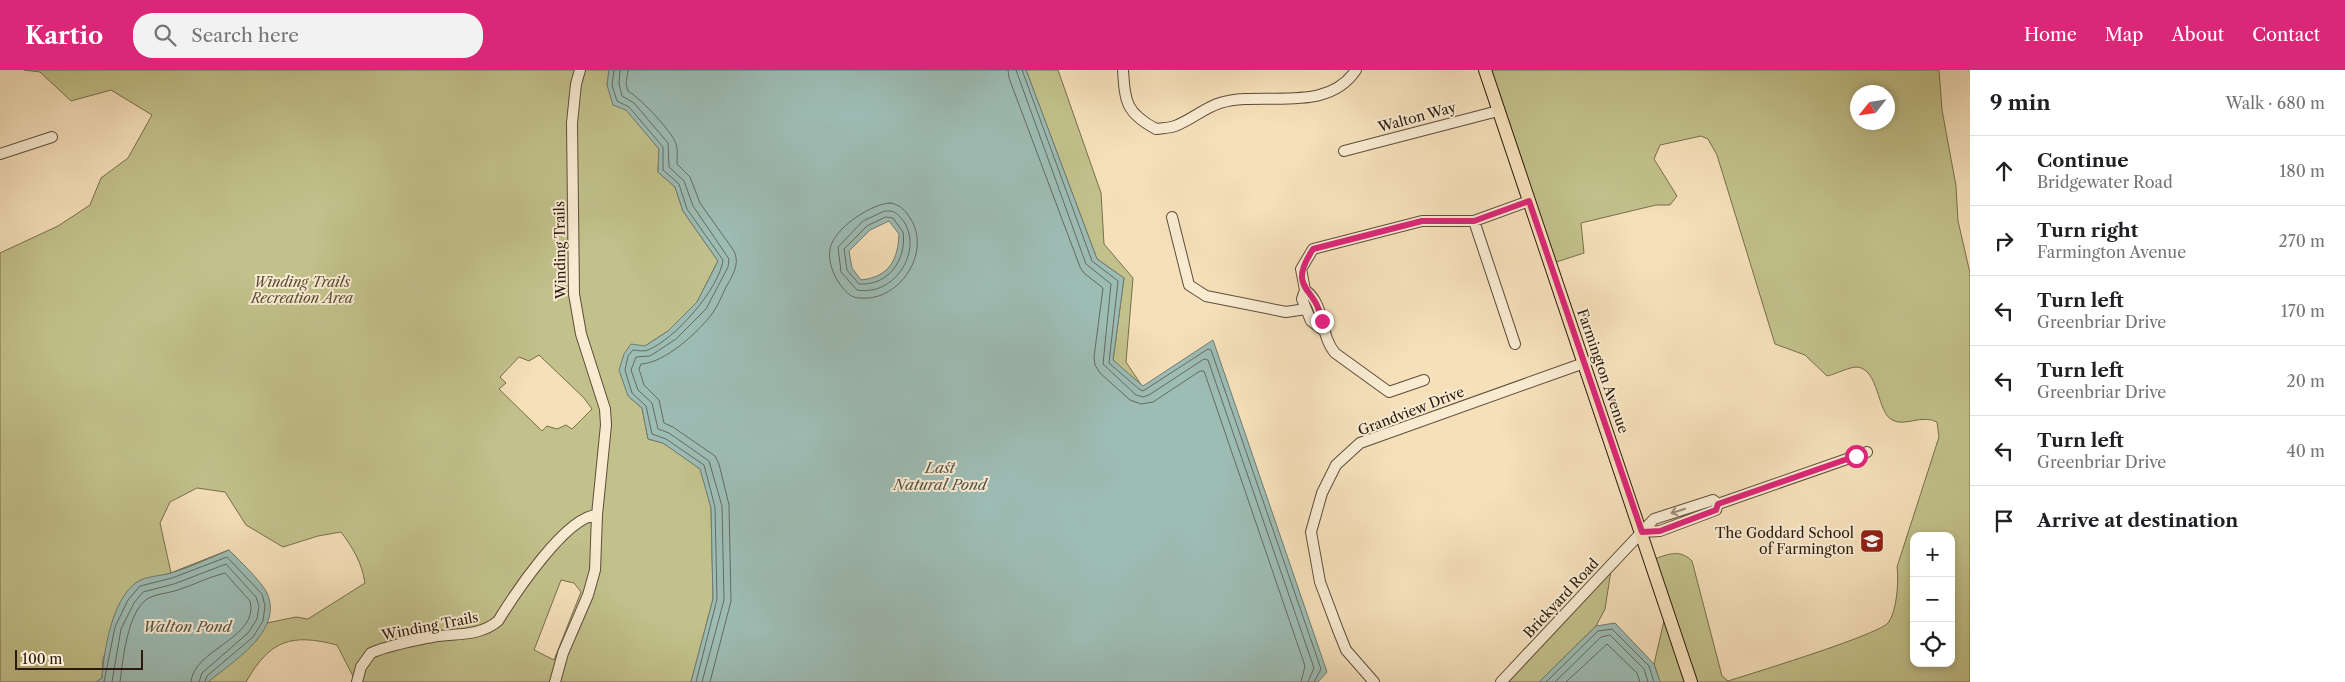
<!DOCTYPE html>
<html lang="en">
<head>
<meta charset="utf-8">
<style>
  :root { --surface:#fff; --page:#f2f2f2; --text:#202124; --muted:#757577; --line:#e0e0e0; --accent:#db2777 }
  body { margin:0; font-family:"Libre Caslon Text",serif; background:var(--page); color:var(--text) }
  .controls { position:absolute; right:15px; bottom:15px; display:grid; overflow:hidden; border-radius:10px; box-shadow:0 2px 8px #0003 }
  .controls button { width:45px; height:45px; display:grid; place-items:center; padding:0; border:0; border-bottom:1px solid var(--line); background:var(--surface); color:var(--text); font:25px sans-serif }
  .compass { position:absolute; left:1850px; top:15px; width:45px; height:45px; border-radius:50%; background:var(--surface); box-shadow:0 2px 8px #0003; rotate:240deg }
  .scale { position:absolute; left:15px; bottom:12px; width:128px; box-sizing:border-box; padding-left:5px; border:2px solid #2c1a0e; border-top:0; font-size:14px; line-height:18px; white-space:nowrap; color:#2c1a0e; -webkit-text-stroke:4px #f8ebd2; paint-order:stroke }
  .stop { position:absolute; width:15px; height:15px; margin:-11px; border:4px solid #db2777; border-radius:50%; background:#fff }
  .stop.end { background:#db2777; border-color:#fff; box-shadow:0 1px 5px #0008 }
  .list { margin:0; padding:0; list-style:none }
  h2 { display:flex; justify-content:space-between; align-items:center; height:65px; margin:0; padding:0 20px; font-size:21px }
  h2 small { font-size:16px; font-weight:400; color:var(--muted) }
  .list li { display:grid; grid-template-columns:32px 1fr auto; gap:15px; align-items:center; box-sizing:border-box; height:70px; padding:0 20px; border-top:1px solid var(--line) }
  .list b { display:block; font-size:19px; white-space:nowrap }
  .list p { margin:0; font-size:16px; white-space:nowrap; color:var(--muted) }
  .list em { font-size:16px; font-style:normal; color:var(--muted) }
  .icon { flex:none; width:28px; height:28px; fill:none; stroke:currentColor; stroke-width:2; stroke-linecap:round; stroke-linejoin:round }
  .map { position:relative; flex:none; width:1970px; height:612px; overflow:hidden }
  header { display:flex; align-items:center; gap:30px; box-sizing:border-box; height:70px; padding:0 25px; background:var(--accent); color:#fff }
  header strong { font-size:24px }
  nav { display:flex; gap:28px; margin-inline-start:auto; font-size:18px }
  .search { width:350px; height:45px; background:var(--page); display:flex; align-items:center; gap:12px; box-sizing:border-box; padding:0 18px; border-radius:20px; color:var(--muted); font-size:19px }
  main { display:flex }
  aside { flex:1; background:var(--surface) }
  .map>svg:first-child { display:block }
  .green { fill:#c2c18b; stroke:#776e4c; fill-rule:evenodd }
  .water { fill:#9dbcb4; stroke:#707b72; fill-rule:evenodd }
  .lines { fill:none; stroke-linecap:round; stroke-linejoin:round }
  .shore { stroke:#646b61; stroke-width:1 }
  .minor-casing { stroke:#5e4c39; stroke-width:12 }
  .major-casing { stroke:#2c1a0e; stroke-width:14 }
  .minor { stroke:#f8ebd2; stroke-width:10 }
  .major { stroke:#f5e0ba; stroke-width:12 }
  .oneway { stroke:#9c8d7a }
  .route { stroke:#db2777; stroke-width:6 }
  .labels { text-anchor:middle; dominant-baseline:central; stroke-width:4; stroke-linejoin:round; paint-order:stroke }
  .street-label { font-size:14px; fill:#2c1a0e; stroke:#f8ebd2 }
  .park-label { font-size:14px; font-style:italic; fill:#594c34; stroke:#f8ebd2 }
  .poi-label { font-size:14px; fill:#2c1a0e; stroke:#f8ebd2; text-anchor:end }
  .water-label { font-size:15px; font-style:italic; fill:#545348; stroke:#f8ebd2 }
</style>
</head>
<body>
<header>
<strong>Kartio</strong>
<div class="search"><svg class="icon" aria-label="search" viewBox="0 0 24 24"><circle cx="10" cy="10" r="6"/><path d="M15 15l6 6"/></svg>Search here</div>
<nav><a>Home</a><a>Map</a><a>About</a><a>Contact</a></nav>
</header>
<main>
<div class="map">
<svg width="1970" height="612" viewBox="0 0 1970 612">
  <rect width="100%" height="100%" fill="#f5e0ba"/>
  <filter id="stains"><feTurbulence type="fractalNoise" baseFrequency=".004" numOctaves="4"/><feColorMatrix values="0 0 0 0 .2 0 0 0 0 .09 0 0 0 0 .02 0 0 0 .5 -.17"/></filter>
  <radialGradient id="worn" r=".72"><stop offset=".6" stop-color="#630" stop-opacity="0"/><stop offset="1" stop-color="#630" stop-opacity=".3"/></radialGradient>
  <path class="green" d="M 24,0 L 609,0 L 607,15 L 659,79 L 658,102 L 675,117 L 683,141 L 718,191 L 697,232 L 668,261 L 645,276 L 628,326 L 642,338 L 648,369 L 663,373 L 701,399 L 711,438 L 713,529 L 691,612 L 356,612 L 337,575 C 291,563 270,570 246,612 L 208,612 L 257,570 L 267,553 L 296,547 L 308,549 L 365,513 C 362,493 353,478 341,462 L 318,466 L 283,477 L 246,455 L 225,422 L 197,418 L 170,432 L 160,453 L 171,503 L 229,480 L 171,503 L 138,512 L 103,588 L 102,608 L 96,612 L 0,612 L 0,183 L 58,156 L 90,135 L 101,108 L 128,88 L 152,45 L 111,20 L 71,31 L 40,2 ZM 539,285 L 584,328 L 592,339 L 572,359 L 566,355 L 557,359 L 547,356 L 542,361 L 499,319 L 506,313 L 500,307 L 519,287 L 529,291 ZM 561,510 L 574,513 L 581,522 L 554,590 L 534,580 Z
    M 1026,0 L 1058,0 L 1101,123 L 1104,174 L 1133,208 L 1126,292 L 1142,316 L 1113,290 L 1124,208 L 1097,189 Z
    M 1485,0 L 1939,0 L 1942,40 L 1956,116 L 1958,151 L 1970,203 L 1970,612 L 1660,612 L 1654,594 L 1667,538 L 1651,490 C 1667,485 1679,478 1692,491 L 1722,606 L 1728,611 C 1753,603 1875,566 1888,553 C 1897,542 1899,510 1897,497 L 1939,367 L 1937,352 C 1922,344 1905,357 1892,350 C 1877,342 1879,299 1857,297 C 1849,297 1836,304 1827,306 L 1805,285 L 1775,274 L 1717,85 L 1708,69 L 1701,66 L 1660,75 L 1654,89 L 1677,126 L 1670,135 L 1656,135 L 1581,153 L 1584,183 L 1550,194 ZM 1858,22 L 1888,22 L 1888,52 L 1858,52 ZM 1914,466 L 1951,466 L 1951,593 L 1914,593 Z
    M 1612,494 L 1605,539 L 1596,556 L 1539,612 L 1501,612 Z"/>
  <path class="water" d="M 609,0 L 1026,0 L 1097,189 L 1124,208 L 1113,290 L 1143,316 L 1213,270 L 1327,602 L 1318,612 L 691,612 L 713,529 L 711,438 L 700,399 L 663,373 L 648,369 L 642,338 L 628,326 L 619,300 L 624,284 L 631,274 L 645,276 L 668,261 L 697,232 L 718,191 L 683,141 L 675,117 L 658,102 L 659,79 L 626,40 L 613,35 L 607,15 ZM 889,151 L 899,164 C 898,190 889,207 861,210 L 852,198 L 849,181 L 870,160 Z
    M 229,480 C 238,489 262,512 267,523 C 284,561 232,592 208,612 L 96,612 L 102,608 C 104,580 112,529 137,512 C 146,506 161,506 171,503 C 191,497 210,488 229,480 Z
    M 1615,553 L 1654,594 L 1660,612 L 1539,612 L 1596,556 Z"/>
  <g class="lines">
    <path class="shore" d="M 614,0 L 612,15 L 617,31 L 629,37 L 663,77 L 663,100 L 679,114 L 687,139 L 723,190 C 719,219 675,269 648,280 C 643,282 637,280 633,280 L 628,286 L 625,300 L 632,323 L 646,336 L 652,364 L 666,369 L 704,395 L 715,437 L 717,529 L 696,612
      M 620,0 L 619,14 L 622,26 L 634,33 L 668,73 L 669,97 L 684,111 L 693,136 L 729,189 L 728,197 L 706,239 L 676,269 L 650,286 L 636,287 L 631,300 L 638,320 L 652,333 L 658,359 L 669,363 L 709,391 L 722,436 L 724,530 L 702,612
      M 628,0 L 626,14 L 628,21 C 639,27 672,61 676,74 C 678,80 677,87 677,94 L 690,107 L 700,133 L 734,181 C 740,194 733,205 726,217 C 722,225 718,236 712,244 C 698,262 665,293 641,294 L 639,299 L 644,315 L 659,330 L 664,353 L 673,357 L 715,386 L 719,394 L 729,435 L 731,531 L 710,612
      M 1008,0 L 1009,8 L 1080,197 L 1084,203 L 1103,218 L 1094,287 L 1095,295 L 1100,303 L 1130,330 L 1141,334 L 1153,332 L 1200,301 L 1204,301 L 1305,596 L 1301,612
      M 1016,0 L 1086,194 L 1111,214 L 1103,294 L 1136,325 L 1143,327 L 1149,325 L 1204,289 L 1208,290 L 1314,598 L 1308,612
      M 1022,0 L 1092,191 L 1118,211 L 1109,293 L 1139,319 L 1143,321 L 1208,279 L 1211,280 L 1321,599 L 1314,612
      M 890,133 C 898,134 903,138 908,145 C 932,176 906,224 869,228 C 862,228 856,229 850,225 C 837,215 824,190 832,173 C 839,156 871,134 890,133 Z
      M 885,141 C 893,140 897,143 902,149 C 925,179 895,227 857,220 L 841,202 L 838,177 L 863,151 Z
      M 886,147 L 893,148 L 903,162 C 907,189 889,216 859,214 L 847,200 L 844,179 L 867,156 Z
      M 104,612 L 115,557 L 128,530 L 140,516 L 172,508 L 227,487 L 262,524 L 265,536 L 263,551 L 253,567 L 207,606 L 205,612
      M 112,612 L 121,559 L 134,533 L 143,522 L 174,514 L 226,494 L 256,527 L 259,536 L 257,549 L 248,563 L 202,603 L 199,612
      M 120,612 C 123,590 127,543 147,529 C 155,524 169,523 178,520 C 193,515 209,507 225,503 L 250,531 C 260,568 193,579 191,612
      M 1546,612 L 1598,561 L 1612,559 L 1649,596 L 1654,612
      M 1555,612 L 1601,567 L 1610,565 L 1644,599 L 1648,612
      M 1566,612 L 1607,574 L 1637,603 L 1640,612"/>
    <defs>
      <path id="minor" d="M 1123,0 C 1125,32 1126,43 1156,59 C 1162,58 1170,58 1175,56 C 1191,50 1204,38 1220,33 C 1263,20 1326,45 1356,0
        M 1344,81 L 1498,41
        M 0,84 L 52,67
        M 1172,147 L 1189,215 L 1206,226 L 1286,242 L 1306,239
        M 1474,151 L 1515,274
        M 1305,220 C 1326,235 1319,264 1335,283 L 1389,322 L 1424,310
        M 1323,260 L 1311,251 L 1302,229 L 1305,220 L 1301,199 L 1313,179 L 1422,151 L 1474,151 L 1529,131
        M 1642,462 L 1660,461 L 1716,440 L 1718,434 L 1867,382
        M 357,612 L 361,597 L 371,583 C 390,575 412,571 432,567 C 455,563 479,567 498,551 C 514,525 566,446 597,445
        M 555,612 L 563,583 L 588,525 L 595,500 L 597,445 L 606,355 L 605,339 L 581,264 L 574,224 L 572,53 L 576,14 L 580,0
        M 1374,612 L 1346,580 L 1338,560 L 1320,512 L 1311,462 L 1322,423 L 1336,395 L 1360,373 L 1584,293
        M 1501,612 L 1654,449 L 1713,430 L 1718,434"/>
      <path id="major" d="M 1485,0 L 1691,612"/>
    </defs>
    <use href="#minor" class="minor-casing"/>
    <use href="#major" class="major-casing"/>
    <use href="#minor" class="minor"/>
    <use href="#major" class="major"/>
  </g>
  <defs><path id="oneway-shaft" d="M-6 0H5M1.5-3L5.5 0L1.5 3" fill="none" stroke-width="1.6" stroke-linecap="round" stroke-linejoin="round" transform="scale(1.25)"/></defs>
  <use class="oneway" href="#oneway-shaft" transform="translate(1678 441) rotate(162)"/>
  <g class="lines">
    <path class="route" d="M 1322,251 C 1316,215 1286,221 1313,179 L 1422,151 L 1474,151 L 1529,131 L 1642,462 L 1660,461 L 1716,440 L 1718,434 L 1856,386"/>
  </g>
  <defs>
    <symbol id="school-square" viewBox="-11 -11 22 22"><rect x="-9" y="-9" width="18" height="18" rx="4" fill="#8f2418" stroke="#f8ebd2"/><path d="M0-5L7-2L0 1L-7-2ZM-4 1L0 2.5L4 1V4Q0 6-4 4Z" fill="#fff"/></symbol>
  </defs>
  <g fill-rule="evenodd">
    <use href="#school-square" x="1858" y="457" width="28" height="28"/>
  </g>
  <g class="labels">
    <g class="street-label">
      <text transform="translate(1417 47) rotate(-15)">Walton Way</text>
      <text transform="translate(560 180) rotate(-91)">Winding Trails</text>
      <text transform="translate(1603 301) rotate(71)">Farmington Avenue</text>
      <text transform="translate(1411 341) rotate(-21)">Grandview Drive</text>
      <text transform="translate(1561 528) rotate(-47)">Brickyard Road</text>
      <text transform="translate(430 556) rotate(-11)">Winding Trails</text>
    </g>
    <g class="park-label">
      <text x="302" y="212">Winding Trails<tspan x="302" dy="16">Recreation Area</tspan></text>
    </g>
    <g class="poi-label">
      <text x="1854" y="463">The Goddard School<tspan x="1854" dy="16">of Farmington</tspan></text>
    </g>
    <g class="water-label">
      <text x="940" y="397">Last<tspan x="940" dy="17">Natural Pond</tspan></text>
      <text x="187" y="556">Walton Pond</text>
    </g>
  </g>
  <rect width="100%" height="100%" filter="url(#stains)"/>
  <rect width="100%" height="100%" fill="url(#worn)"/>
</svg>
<div class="controls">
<button>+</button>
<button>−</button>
<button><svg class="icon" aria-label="locate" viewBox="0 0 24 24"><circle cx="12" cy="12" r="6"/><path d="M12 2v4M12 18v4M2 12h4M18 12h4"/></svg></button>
</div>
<svg class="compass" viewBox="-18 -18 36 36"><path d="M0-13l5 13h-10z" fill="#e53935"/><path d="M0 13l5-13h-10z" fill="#757577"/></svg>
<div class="scale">100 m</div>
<div class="stop" style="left:1856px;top:386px"></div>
<div class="stop end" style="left:1322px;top:251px"></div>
</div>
<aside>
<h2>9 min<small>Walk · 680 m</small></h2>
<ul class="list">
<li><svg class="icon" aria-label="ahead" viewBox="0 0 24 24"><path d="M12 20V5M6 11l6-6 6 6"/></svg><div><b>Continue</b><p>Bridgewater Road</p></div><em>180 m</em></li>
<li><svg class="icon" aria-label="right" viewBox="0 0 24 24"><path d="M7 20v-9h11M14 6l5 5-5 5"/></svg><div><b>Turn right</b><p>Farmington Avenue</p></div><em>270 m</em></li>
<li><svg class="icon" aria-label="left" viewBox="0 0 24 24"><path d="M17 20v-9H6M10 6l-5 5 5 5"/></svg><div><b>Turn left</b><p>Greenbriar Drive</p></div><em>170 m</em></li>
<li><svg class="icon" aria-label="left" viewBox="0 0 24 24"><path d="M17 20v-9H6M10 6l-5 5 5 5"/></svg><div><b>Turn left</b><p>Greenbriar Drive</p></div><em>20 m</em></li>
<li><svg class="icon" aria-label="left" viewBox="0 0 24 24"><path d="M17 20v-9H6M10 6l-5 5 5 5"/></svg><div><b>Turn left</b><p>Greenbriar Drive</p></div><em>40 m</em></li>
<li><svg class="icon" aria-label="arrive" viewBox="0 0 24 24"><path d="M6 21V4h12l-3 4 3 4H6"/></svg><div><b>Arrive at destination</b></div></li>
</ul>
</aside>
</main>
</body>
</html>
